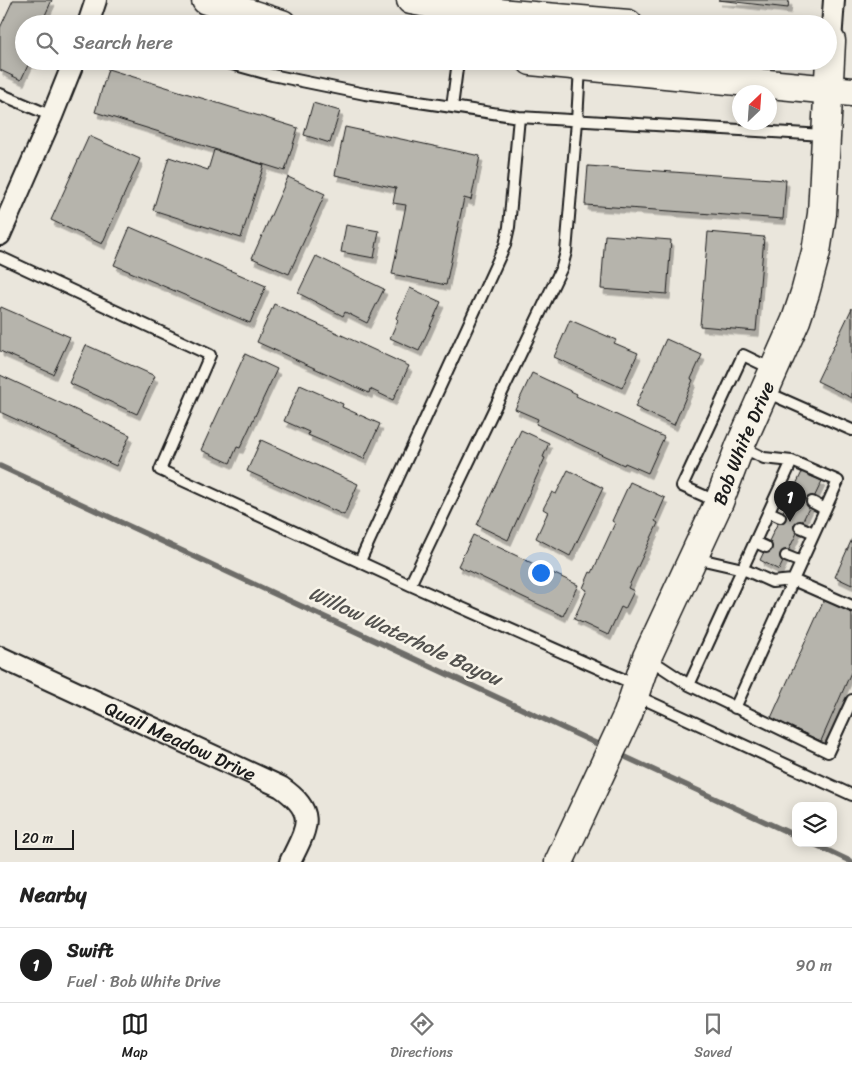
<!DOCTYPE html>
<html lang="en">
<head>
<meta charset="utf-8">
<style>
  :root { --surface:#fff; --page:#f6f6f6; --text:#222; --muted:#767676; --line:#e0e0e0; --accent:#1c1c1c }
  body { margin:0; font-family:Sriracha,sans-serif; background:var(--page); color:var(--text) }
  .controls { position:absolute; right:15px; bottom:15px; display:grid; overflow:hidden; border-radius:10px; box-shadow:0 2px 12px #0003 }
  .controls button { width:45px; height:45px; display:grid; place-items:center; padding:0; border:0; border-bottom:1px solid var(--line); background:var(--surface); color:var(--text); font:25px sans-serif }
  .compass { position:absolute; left:732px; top:85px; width:45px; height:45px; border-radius:50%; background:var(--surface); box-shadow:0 2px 12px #0003; rotate:25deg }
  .scale { position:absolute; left:15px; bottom:12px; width:59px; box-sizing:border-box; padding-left:5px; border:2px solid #1c1c1c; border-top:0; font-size:14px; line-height:18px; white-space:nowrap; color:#1c1c1c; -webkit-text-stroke:4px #f7f3e8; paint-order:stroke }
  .you { position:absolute; left:540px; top:572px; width:18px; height:18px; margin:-12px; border:4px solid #fff; border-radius:50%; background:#1a73e8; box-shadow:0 0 0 8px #1a73e833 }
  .badge { display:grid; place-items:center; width:32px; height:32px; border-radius:50%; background:var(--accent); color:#fff; font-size:16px; font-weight:700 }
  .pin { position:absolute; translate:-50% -41px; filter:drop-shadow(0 1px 2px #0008) }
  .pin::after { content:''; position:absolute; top:26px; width:18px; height:15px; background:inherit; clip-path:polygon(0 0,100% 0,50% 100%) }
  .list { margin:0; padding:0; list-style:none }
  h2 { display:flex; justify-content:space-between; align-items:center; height:65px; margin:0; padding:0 20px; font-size:21px }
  h2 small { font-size:16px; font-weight:400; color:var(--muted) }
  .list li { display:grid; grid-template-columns:32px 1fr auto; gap:15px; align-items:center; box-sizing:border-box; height:75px; padding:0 20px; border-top:1px solid var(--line) }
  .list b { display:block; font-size:19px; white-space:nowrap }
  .list p { margin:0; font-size:16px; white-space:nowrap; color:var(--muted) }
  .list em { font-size:16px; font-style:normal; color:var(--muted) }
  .icon { flex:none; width:28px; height:28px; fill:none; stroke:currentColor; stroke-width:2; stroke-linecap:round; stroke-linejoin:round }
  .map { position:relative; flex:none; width:852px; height:862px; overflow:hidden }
  .search { position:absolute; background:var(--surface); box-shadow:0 2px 12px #0003; left:15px; right:15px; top:15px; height:55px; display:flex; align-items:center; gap:12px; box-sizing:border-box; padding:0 18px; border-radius:28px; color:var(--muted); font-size:19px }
  .sheet { height:140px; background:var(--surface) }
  nav { display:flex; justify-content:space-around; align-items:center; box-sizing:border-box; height:70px; border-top:1px solid var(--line); background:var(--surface); font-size:14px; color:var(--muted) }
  nav a { display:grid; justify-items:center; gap:2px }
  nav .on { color:var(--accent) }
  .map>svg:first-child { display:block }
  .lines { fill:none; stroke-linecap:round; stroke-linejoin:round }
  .stream { stroke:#6d6c68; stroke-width:5.5 }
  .building { fill:#b6b4ac; stroke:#1c1c1c; filter:url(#shadow) }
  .lane-casing { stroke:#1c1c1c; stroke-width:14 }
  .street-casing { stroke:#1c1c1c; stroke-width:24 }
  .secondary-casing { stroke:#1c1c1c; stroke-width:31 }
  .lane { stroke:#f7f3e8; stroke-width:10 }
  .street { stroke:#f7f3e8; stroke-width:20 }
  .secondary { stroke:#f7f3e8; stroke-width:28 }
  .labels { text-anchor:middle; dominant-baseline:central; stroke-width:5; stroke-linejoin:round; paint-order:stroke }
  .street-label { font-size:19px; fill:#1c1c1c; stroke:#f7f3e8 }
  .water-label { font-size:20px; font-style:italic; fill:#52514e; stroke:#f7f3e8 }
</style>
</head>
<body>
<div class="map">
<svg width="852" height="862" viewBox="0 0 852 862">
  <defs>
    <filter id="shadow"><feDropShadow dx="3" dy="5.5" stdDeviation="0" flood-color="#0004"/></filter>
  </defs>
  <rect width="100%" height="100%" fill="#eae6dc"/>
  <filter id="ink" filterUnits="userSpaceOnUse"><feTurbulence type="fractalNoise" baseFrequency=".02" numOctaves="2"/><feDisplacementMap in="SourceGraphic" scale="10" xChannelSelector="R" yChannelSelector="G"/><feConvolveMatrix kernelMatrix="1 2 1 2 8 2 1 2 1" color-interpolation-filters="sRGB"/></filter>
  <g filter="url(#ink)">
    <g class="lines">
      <path class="stream" d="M 0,466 L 606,748
        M 619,754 L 796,836
        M 812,843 L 852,862"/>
    </g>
    <path class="building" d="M 13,0 L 52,0 L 41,24 L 24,24 L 24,61 L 30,61 L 21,80 L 0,70 L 0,28 Z
      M 718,0 L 789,0 L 788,8 Z
      M 108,69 L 298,128 L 285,171 L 95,112 Z
      M 313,103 L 340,111 L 330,143 L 304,135 Z
      M 345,127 L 480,156 L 471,200 L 464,198 L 446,285 L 392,274 L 406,205 L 393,203 L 396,188 L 335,175 Z
      M 89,136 L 140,159 L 102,244 L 51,220 Z
      M 214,150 L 264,165 L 241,238 L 153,210 L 169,157 L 208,170 Z
      M 588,166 L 786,180 L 783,219 L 585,205 Z
      M 288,177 L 325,194 L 289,274 L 252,258 Z
      M 346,225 L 379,231 L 374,258 L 341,252 Z
      M 130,227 L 266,286 L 250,323 L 114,265 Z
      M 708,232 L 764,237 L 756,331 L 700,326 Z
      M 605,235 L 671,240 L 667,294 L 601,289 Z
      M 316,256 L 384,289 L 367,323 L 345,312 L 343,316 L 298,293 Z
      M 410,288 L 441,302 L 419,351 L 390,338 L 398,320 L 396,318 Z
      M 274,304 L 409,366 L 393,400 L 370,389 L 369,393 L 257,342 Z
      M 1,307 L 70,337 L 53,374 L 0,351 L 0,310 Z
      M 852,308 L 852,398 L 817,381 Z
      M 570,320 L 616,340 L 614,343 L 638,353 L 622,388 L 554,357 Z
      M 666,339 L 702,355 L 691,379 L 693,380 L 674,425 L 635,407 Z
      M 86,345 L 155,376 L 137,414 L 69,383 Z
      M 245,354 L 277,369 L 240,448 L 237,447 L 230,463 L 201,450 Z
      M 532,373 L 577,394 L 576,396 L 664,437 L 648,473 L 625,463 L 624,465 L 536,424 L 538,419 L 515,409 Z
      M 0,375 L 130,435 L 116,466 L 0,412 Z
      M 300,385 L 343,404 L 342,407 L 380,424 L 364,459 L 308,435 L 309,432 L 284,421 Z
      M 521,430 L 549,443 L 543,457 L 545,458 L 508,540 L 477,525 Z
      M 261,440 L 358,484 L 344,515 L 247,471 Z
      M 568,470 L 603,488 L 570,556 L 536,538 L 548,512 L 543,509 L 552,492 L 556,494 Z
      M 802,472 L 822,481 L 779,570 L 760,560 Z
      M 630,482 L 665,498 L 655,521 L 658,523 L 628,588 L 634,591 L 625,609 L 621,607 L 608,635 L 574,619 L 587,590 L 583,588 L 590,572 L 592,573 L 615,523 L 612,521 Z
      M 473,535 L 578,585 L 563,616 L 458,566 Z
      M 852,539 L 852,585 L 835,577 Z
      M 824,600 L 852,613 L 852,670 L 821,741 L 771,718 Z"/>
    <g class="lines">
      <defs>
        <path id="lane" d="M 221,61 L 272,75 L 365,94 L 519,117 L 824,135
          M 0,94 L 52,116
          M 452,107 L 458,61
          M 0,257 L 210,355 L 160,470 L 410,585 L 636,685
          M 766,392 L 852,430
          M 780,488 L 791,493
          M 718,502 L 682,486 L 743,355 L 772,369
          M 812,502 L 825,509
          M 769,512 L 780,517
          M 800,527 L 814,533
          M 755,542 L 766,547
          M 786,556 L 801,562
          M 695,558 L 743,569 L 772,582 L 793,580 L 852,606
          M 360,561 L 505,245 L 509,227 L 519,117
          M 410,585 L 562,267 L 566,252 L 577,121 L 580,67
          M 648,658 L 689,685 L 828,752 L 852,700
          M 689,685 L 792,461
          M 635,695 L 852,795
          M 735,708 L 838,481 L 792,461 L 764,458 L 740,446"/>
        <g id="street">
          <path d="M 88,24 L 96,0"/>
          <path d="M 831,41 L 834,0"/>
          <path d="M 0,235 L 52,116 L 74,61"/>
          <path id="s1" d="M 0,657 L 281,787 C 318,813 307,827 290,862"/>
        </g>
        <g id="secondary">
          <path d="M 206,0 L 282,24"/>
          <path d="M 411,0 L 464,10 L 628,24"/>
          <path d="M 531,61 L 852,92"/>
          <path id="s2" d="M 559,862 L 628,714 L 647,657 L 719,502 L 740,446 L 796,320 L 805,293 L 816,252 L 822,214 L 831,41"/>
        </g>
      </defs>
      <use href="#lane" class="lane-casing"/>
      <use href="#street" class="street-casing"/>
      <use href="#secondary" class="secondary-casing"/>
      <use href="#lane" class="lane"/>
      <use href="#street" class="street"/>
      <use href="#secondary" class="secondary"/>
    </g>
  </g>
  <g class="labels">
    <g class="street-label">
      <text stroke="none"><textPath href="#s2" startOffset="458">Bob White Drive</textPath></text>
      <text stroke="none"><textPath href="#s1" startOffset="199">Quail Meadow Drive</textPath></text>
    </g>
    <g class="water-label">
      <text transform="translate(405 636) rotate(25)">Willow Waterhole Bayou</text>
    </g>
  </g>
</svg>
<div class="controls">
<button><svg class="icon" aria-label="layers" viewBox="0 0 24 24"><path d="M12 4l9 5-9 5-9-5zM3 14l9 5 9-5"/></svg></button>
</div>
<svg class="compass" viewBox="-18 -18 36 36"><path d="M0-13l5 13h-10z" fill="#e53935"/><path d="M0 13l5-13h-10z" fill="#767676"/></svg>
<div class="scale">20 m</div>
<div class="you"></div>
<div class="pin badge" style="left:790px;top:522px">1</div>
<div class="search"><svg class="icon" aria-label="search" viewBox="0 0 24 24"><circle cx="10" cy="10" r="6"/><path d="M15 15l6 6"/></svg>Search here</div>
</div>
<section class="sheet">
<h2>Nearby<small></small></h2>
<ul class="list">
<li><span class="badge">1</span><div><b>Swift</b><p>Fuel · Bob White Drive</p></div><em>90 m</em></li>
</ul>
</section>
<nav>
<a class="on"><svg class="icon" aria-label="map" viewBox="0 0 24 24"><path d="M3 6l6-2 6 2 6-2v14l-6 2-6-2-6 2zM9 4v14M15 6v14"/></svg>Map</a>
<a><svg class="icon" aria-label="directions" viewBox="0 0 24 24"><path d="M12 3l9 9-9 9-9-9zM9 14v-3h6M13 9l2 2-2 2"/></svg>Directions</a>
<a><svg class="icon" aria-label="saved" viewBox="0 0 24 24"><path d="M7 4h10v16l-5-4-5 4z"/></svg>Saved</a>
</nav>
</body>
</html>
